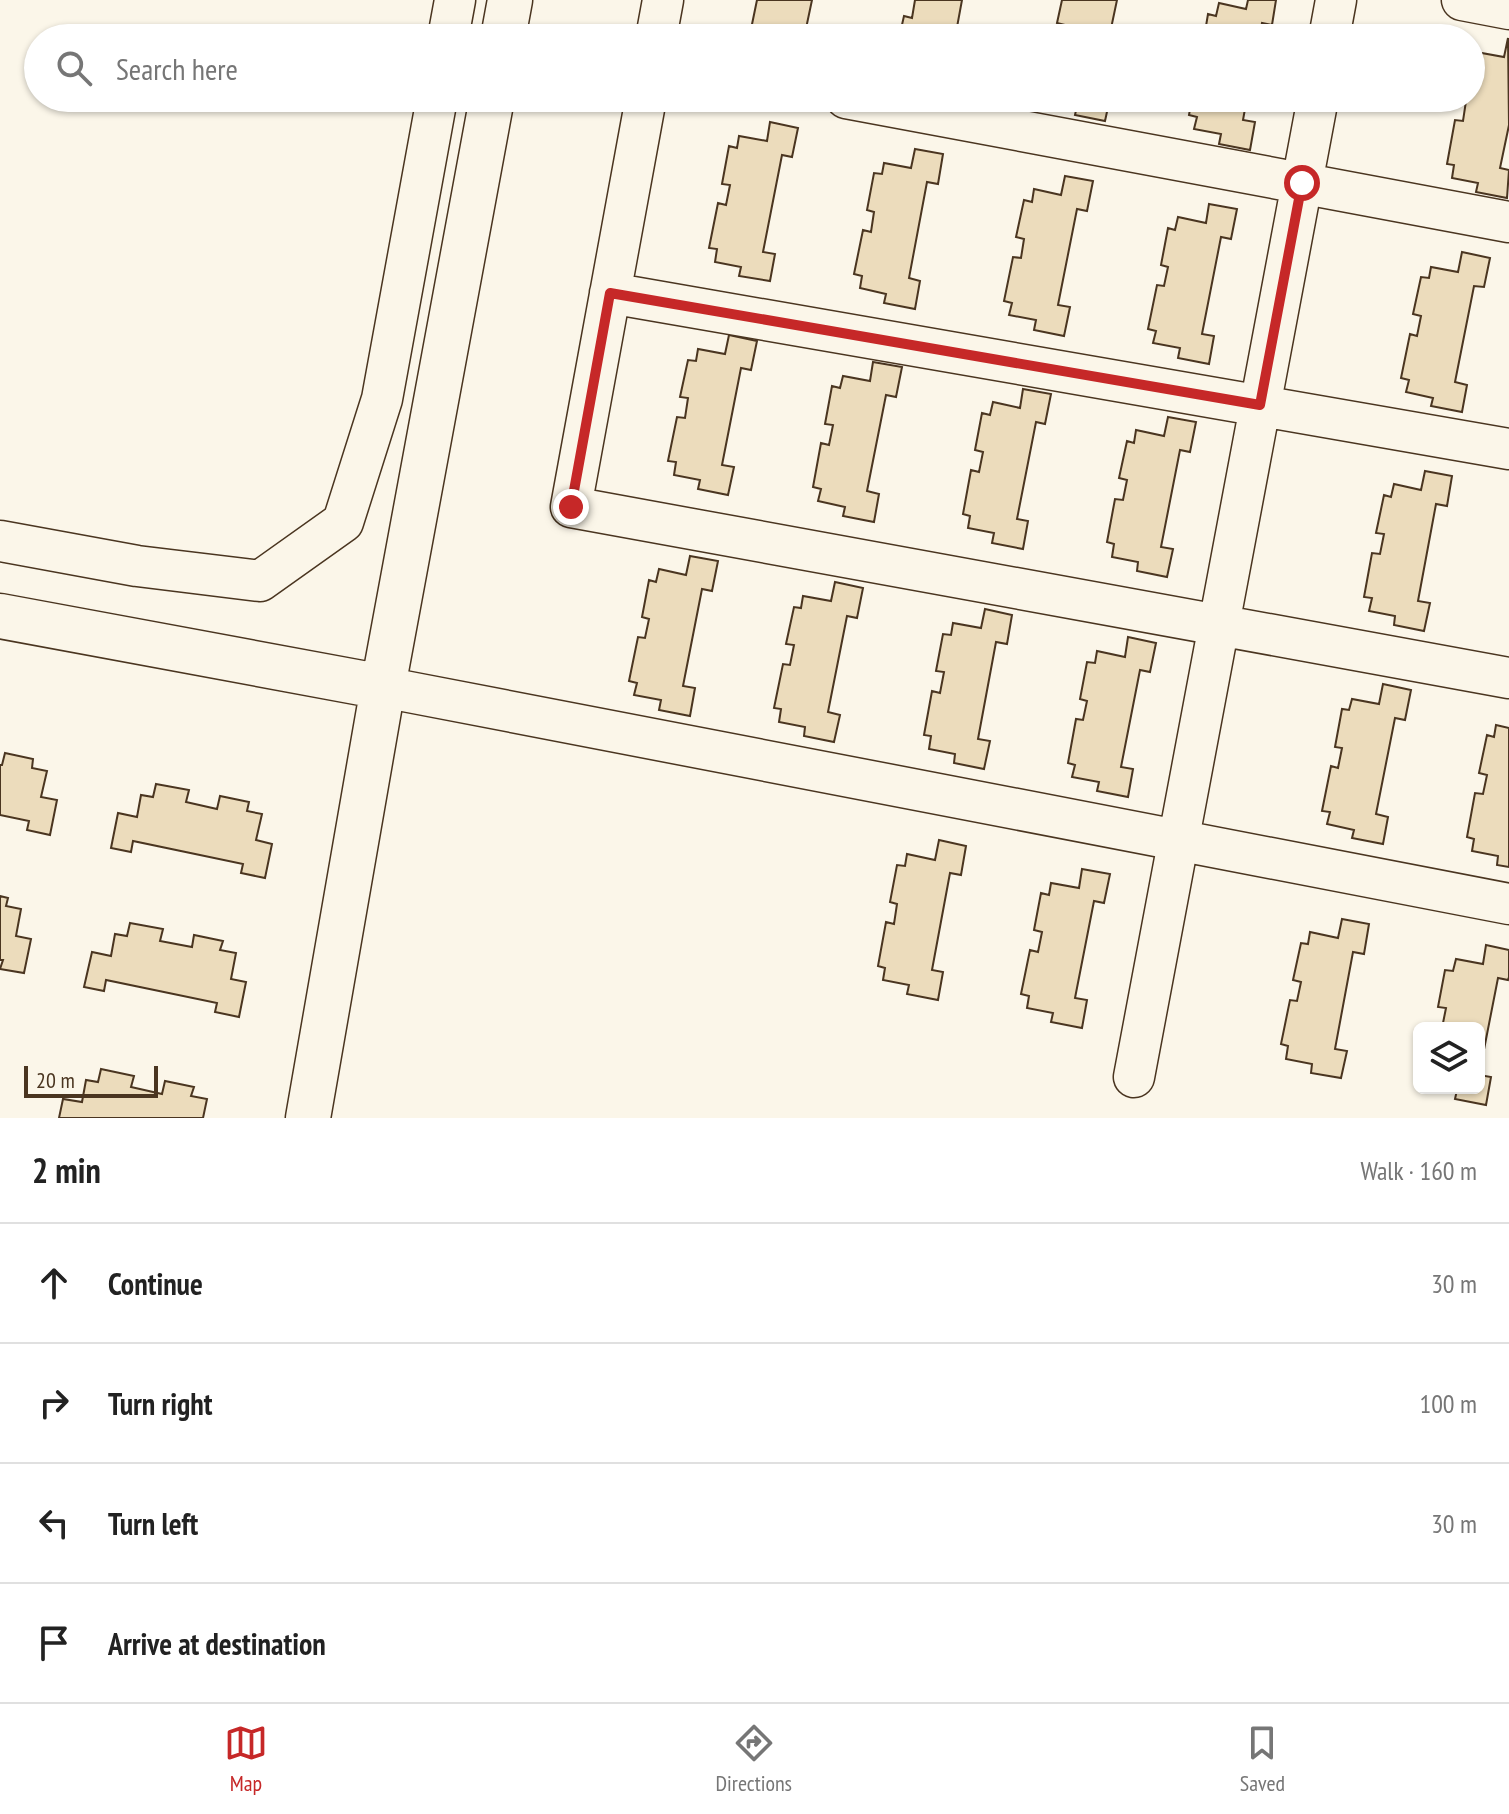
<!DOCTYPE html>
<html lang="en">
<head>
<meta charset="utf-8">
<style>
  :root { --surface:#fff; --page:#f2f2f2; --text:#222; --muted:#767676; --line:#e0e0e0; --accent:#c62828 }
  body { margin:0; font-family:"PT Sans Narrow",sans-serif; background:var(--page); color:var(--text) }
  .controls { position:absolute; right:24px; bottom:24px; display:grid; overflow:hidden; border-radius:12px; box-shadow:0 2px 6px #0004 }
  .controls button { width:72px; height:72px; display:grid; place-items:center; padding:0; border:0; border-bottom:2px solid var(--line); background:var(--surface); color:var(--text); font:40px sans-serif }
  .scale { position:absolute; left:24px; bottom:20px; width:134px; box-sizing:border-box; padding-left:8px; border:4px solid #4a3520; border-top:0; font-size:22px; line-height:28px; white-space:nowrap; color:#4a3520; -webkit-text-stroke:6px #fbf6e9; paint-order:stroke }
  .stop { position:absolute; width:24px; height:24px; margin:-18px; border:6px solid #c62828; border-radius:50%; background:#fff }
  .stop.end { background:#c62828; border-color:#fff; box-shadow:0 2px 8px #0008 }
  .list { margin:0; padding:0; list-style:none }
  h2 { display:flex; justify-content:space-between; align-items:center; height:104px; margin:0; padding:0 32px; font-size:34px }
  h2 small { font-size:26px; font-weight:400; color:var(--muted) }
  .list li { display:grid; grid-template-columns:52px 1fr auto; gap:24px; align-items:center; box-sizing:border-box; height:120px; padding:0 32px; border-top:2px solid var(--line) }
  .list b { display:block; font-size:30px; white-space:nowrap }
  .list em { font-size:26px; font-style:normal; color:var(--muted) }
  .icon { flex:none; width:44px; height:44px; fill:none; stroke:currentColor; stroke-width:2; stroke-linecap:round; stroke-linejoin:round }
  .map { position:relative; flex:none; width:1509px; height:1118px; overflow:hidden }
  .search { position:absolute; background:var(--surface); box-shadow:0 2px 6px #0004; left:24px; right:24px; top:24px; height:88px; display:flex; align-items:center; gap:20px; box-sizing:border-box; padding:0 28px; border-radius:44px; color:var(--muted); font-size:30px }
  .sheet { height:584px; background:var(--surface) }
  nav { display:flex; justify-content:space-around; align-items:center; box-sizing:border-box; height:112px; border-top:2px solid var(--line); background:var(--surface); font-size:22px; color:var(--muted) }
  nav a { display:grid; justify-items:center; gap:4px }
  nav .on { color:var(--accent) }
  .map>svg:first-child { display:block }
  .building { fill:#ecdcbc; stroke:#4a3520; stroke-width:2 }
  .lines { fill:none; stroke-linecap:round; stroke-linejoin:round }
  .street-casing { stroke:#4a3520; stroke-width:43 }
  .secondary-casing { stroke:#4a3520; stroke-width:47 }
  .street { stroke:#fbf6e9; stroke-width:40 }
  .secondary { stroke:#fbf6e9; stroke-width:44 }
  .route { stroke:#c62828; stroke-width:10 }
</style>
</head>
<body>
<div class="map">
<svg width="1509" height="1118" viewBox="0 0 1509 1118">
  <rect width="100%" height="100%" fill="#fbf6e9"/>
  <path class="building" d="M 757,0 L 812,0 L 804,38 L 806,38 L 758,38 L 758,35 L 750,34 Z
    M 915,0 L 962,0 L 955,38 L 899,38 L 904,16 L 912,18 Z
    M 1062,0 L 1117,0 L 1109,38 L 1063,38 L 1065,25 L 1057,23 Z
    M 1248,0 L 1276,0 L 1272,25 L 1262,23 L 1259,38 L 1204,38 L 1208,14 L 1216,16 L 1219,3 L 1246,9 Z
    M 1508,38 L 1509,125 L 1500,168 L 1509,170 L 1507,198 L 1476,192 L 1478,183 L 1452,178 L 1454,165 L 1447,164 L 1455,120 L 1463,121 L 1466,101 L 1460,98 L 1471,98 L 1471,64 L 1474,64 L 1476,52 L 1504,57 Z
    M 1051,98 L 1110,98 L 1105,121 L 1075,115 L 1077,106 L 1050,101 Z
    M 1192,98 L 1247,98 L 1243,120 L 1255,122 L 1250,150 L 1219,144 L 1221,134 L 1194,129 L 1197,117 L 1189,115 Z
    M 770,122 L 798,128 L 792,157 L 782,155 L 763,252 L 775,254 L 770,281 L 739,276 L 741,267 L 715,262 L 717,249 L 709,248 L 718,203 L 726,205 L 730,185 L 722,184 L 729,146 L 737,148 L 739,136 L 767,141 Z
    M 915,149 L 943,154 L 938,184 L 927,182 L 909,278 L 920,281 L 915,309 L 884,303 L 886,294 L 860,288 L 862,276 L 854,274 L 863,230 L 871,232 L 874,212 L 867,210 L 874,173 L 882,174 L 884,163 L 911,168 Z
    M 1065,176 L 1093,181 L 1087,211 L 1077,209 L 1058,305 L 1070,307 L 1064,336 L 1034,330 L 1036,320 L 1009,315 L 1012,303 L 1004,301 L 1013,257 L 1021,258 L 1024,239 L 1016,237 L 1024,200 L 1032,202 L 1034,189 L 1061,195 Z
    M 1209,204 L 1237,209 L 1231,239 L 1221,237 L 1202,334 L 1214,336 L 1209,364 L 1178,358 L 1180,348 L 1153,343 L 1156,331 L 1148,329 L 1157,285 L 1164,286 L 1168,267 L 1161,265 L 1168,228 L 1175,230 L 1178,217 L 1206,223 Z
    M 1462,252 L 1490,258 L 1484,287 L 1474,286 L 1455,382 L 1467,385 L 1462,412 L 1431,406 L 1433,398 L 1406,392 L 1409,380 L 1401,378 L 1410,334 L 1417,336 L 1421,316 L 1413,314 L 1421,277 L 1429,278 L 1431,267 L 1458,272 Z
    M 729,335 L 757,341 L 751,370 L 741,368 L 722,465 L 734,467 L 728,495 L 698,489 L 700,480 L 674,475 L 676,462 L 668,461 L 677,417 L 685,418 L 688,398 L 680,397 L 688,360 L 696,361 L 698,349 L 725,354 Z
    M 873,362 L 902,367 L 896,397 L 886,395 L 867,491 L 879,494 L 874,522 L 843,516 L 845,507 L 818,501 L 821,489 L 813,487 L 821,443 L 829,445 L 833,425 L 825,424 L 832,386 L 840,388 L 843,376 L 870,381 Z
    M 1023,389 L 1051,394 L 1045,424 L 1036,422 L 1017,519 L 1028,521 L 1023,549 L 992,543 L 994,533 L 968,528 L 970,516 L 963,514 L 971,470 L 979,472 L 983,452 L 975,450 L 982,413 L 990,415 L 993,402 L 1020,408 Z
    M 1168,417 L 1196,422 L 1190,452 L 1180,450 L 1161,547 L 1173,549 L 1167,577 L 1137,571 L 1138,562 L 1112,557 L 1114,544 L 1107,542 L 1115,499 L 1123,500 L 1127,480 L 1119,478 L 1127,441 L 1134,443 L 1136,430 L 1164,436 Z
    M 1425,471 L 1452,476 L 1447,506 L 1436,504 L 1418,601 L 1430,603 L 1424,631 L 1394,625 L 1395,616 L 1369,611 L 1372,598 L 1364,597 L 1372,553 L 1380,554 L 1384,534 L 1376,533 L 1384,495 L 1391,497 L 1394,484 L 1421,490 Z
    M 690,556 L 718,561 L 712,591 L 702,589 L 683,686 L 695,688 L 690,716 L 659,710 L 661,700 L 634,695 L 637,683 L 629,681 L 638,637 L 645,638 L 649,619 L 642,617 L 649,580 L 656,582 L 659,569 L 686,575 Z
    M 835,582 L 863,588 L 857,618 L 847,616 L 828,712 L 840,715 L 834,742 L 804,736 L 805,727 L 779,722 L 781,709 L 774,708 L 783,664 L 790,665 L 794,645 L 786,644 L 794,607 L 801,608 L 803,596 L 831,601 Z
    M 985,609 L 1012,615 L 1007,644 L 996,642 L 978,739 L 990,741 L 984,769 L 954,763 L 955,754 L 929,749 L 931,736 L 924,735 L 932,691 L 940,693 L 944,672 L 936,671 L 943,634 L 951,635 L 953,623 L 981,628 Z
    M 1128,637 L 1156,643 L 1150,672 L 1140,670 L 1121,767 L 1133,769 L 1128,797 L 1097,791 L 1099,782 L 1072,777 L 1075,765 L 1068,763 L 1076,719 L 1083,720 L 1087,701 L 1080,699 L 1087,662 L 1095,663 L 1097,651 L 1125,657 Z
    M 1383,684 L 1411,690 L 1405,720 L 1395,718 L 1376,814 L 1388,817 L 1383,844 L 1352,838 L 1354,830 L 1327,824 L 1330,812 L 1322,811 L 1331,766 L 1338,768 L 1342,748 L 1335,747 L 1342,709 L 1349,710 L 1352,699 L 1379,704 Z
    M 1496,725 L 1509,728 L 1509,867 L 1497,865 L 1498,856 L 1472,851 L 1474,839 L 1467,837 L 1475,793 L 1483,794 L 1487,775 L 1479,773 L 1487,735 L 1494,737 Z
    M 5,753 L 33,759 L 32,768 L 47,771 L 41,797 L 57,800 L 50,835 L 27,830 L 29,821 L 0,815 L 0,765 L 2,765 Z
    M 156,784 L 189,790 L 186,802 L 217,809 L 220,796 L 249,802 L 247,811 L 262,814 L 256,840 L 272,844 L 265,878 L 241,873 L 243,864 L 133,841 L 131,852 L 111,848 L 118,813 L 137,817 L 141,795 L 153,797 Z
    M 939,840 L 966,846 L 961,875 L 950,873 L 932,970 L 943,972 L 938,1000 L 907,994 L 909,985 L 883,980 L 885,968 L 878,966 L 886,922 L 894,924 L 897,904 L 890,902 L 897,865 L 905,866 L 907,854 L 935,860 Z
    M 1082,869 L 1110,874 L 1104,903 L 1094,901 L 1075,998 L 1087,1000 L 1082,1028 L 1051,1022 L 1053,1013 L 1027,1008 L 1029,996 L 1021,994 L 1030,950 L 1038,952 L 1042,932 L 1034,930 L 1041,893 L 1049,895 L 1051,883 L 1079,888 Z
    M 0,896 L 8,898 L 6,906 L 21,909 L 16,936 L 31,939 L 24,973 L 0,969 L 3,960 L 0,960 Z
    M 1342,919 L 1369,924 L 1364,954 L 1353,952 L 1335,1049 L 1347,1051 L 1341,1078 L 1311,1073 L 1312,1064 L 1286,1059 L 1288,1046 L 1281,1044 L 1290,1000 L 1297,1001 L 1301,982 L 1293,980 L 1301,943 L 1308,944 L 1310,932 L 1338,938 Z
    M 130,923 L 163,929 L 160,941 L 192,947 L 194,935 L 223,941 L 220,950 L 236,953 L 231,979 L 246,982 L 239,1017 L 215,1012 L 217,1003 L 106,980 L 104,991 L 84,987 L 92,952 L 111,956 L 115,934 L 127,936 Z
    M 1486,945 L 1509,950 L 1509,977 L 1508,980 L 1498,978 L 1479,1075 L 1491,1077 L 1486,1105 L 1455,1099 L 1457,1090 L 1445,1088 L 1479,1088 L 1479,1028 L 1442,1028 L 1446,1008 L 1438,1007 L 1445,970 L 1453,971 L 1456,959 L 1483,964 Z
    M 101,1069 L 134,1076 L 131,1087 L 162,1094 L 165,1081 L 194,1087 L 191,1096 L 207,1099 L 203,1118 L 59,1118 L 63,1099 L 82,1102 L 86,1080 L 98,1082 Z"/>
  <g class="lines">
    <defs>
      <path id="street" d="M 1462,0 L 1509,9
        M 448,38 L 455,0
        M 656,38 L 663,0
        M 1329,38 L 1336,0
        M 646,98 L 571,507 L 1509,678
        M 846,98 L 1509,222
        M 610,293 L 1509,449
        M 0,541 L 137,566 L 260,581 L 343,522 L 382,399 L 437,98
        M 383,687 L 1509,904
        M 1134,1077 L 1318,98"/>
      <path id="secondary" d="M 503,38 L 510,0
        M 0,616 L 383,687 L 492,98
        M 308,1118 L 383,687"/>
    </defs>
    <use href="#street" class="street-casing"/>
    <use href="#secondary" class="secondary-casing"/>
    <use href="#street" class="street"/>
    <use href="#secondary" class="secondary"/>
  </g>
  <g class="lines">
    <path class="route" d="M 571,507 L 610,293 L 1260,405 L 1302,183"/>
  </g>
</svg>
<div class="controls">
<button><svg class="icon" aria-label="layers" viewBox="0 0 24 24"><path d="M12 4l9 5-9 5-9-5zM3 14l9 5 9-5"/></svg></button>
</div>
<div class="scale">20 m</div>
<div class="stop" style="left:1302px;top:183px"></div>
<div class="stop end" style="left:571px;top:507px"></div>
<div class="search"><svg class="icon" aria-label="search" viewBox="0 0 24 24"><circle cx="10" cy="10" r="6"/><path d="M15 15l6 6"/></svg>Search here</div>
</div>
<section class="sheet">
<h2>2 min<small>Walk · 160 m</small></h2>
<ul class="list">
<li><svg class="icon" aria-label="ahead" viewBox="0 0 24 24"><path d="M12 20V5M6 11l6-6 6 6"/></svg><div><b>Continue</b></div><em>30 m</em></li>
<li><svg class="icon" aria-label="right" viewBox="0 0 24 24"><path d="M7 20v-9h11M14 6l5 5-5 5"/></svg><div><b>Turn right</b></div><em>100 m</em></li>
<li><svg class="icon" aria-label="left" viewBox="0 0 24 24"><path d="M17 20v-9H6M10 6l-5 5 5 5"/></svg><div><b>Turn left</b></div><em>30 m</em></li>
<li><svg class="icon" aria-label="arrive" viewBox="0 0 24 24"><path d="M6 21V4h12l-3 4 3 4H6"/></svg><div><b>Arrive at destination</b></div></li>
</ul>
</section>
<nav>
<a class="on"><svg class="icon" aria-label="map" viewBox="0 0 24 24"><path d="M3 6l6-2 6 2 6-2v14l-6 2-6-2-6 2zM9 4v14M15 6v14"/></svg>Map</a>
<a><svg class="icon" aria-label="directions" viewBox="0 0 24 24"><path d="M12 3l9 9-9 9-9-9zM9 14v-3h6M13 9l2 2-2 2"/></svg>Directions</a>
<a><svg class="icon" aria-label="saved" viewBox="0 0 24 24"><path d="M7 4h10v16l-5-4-5 4z"/></svg>Saved</a>
</nav>
</body>
</html>
